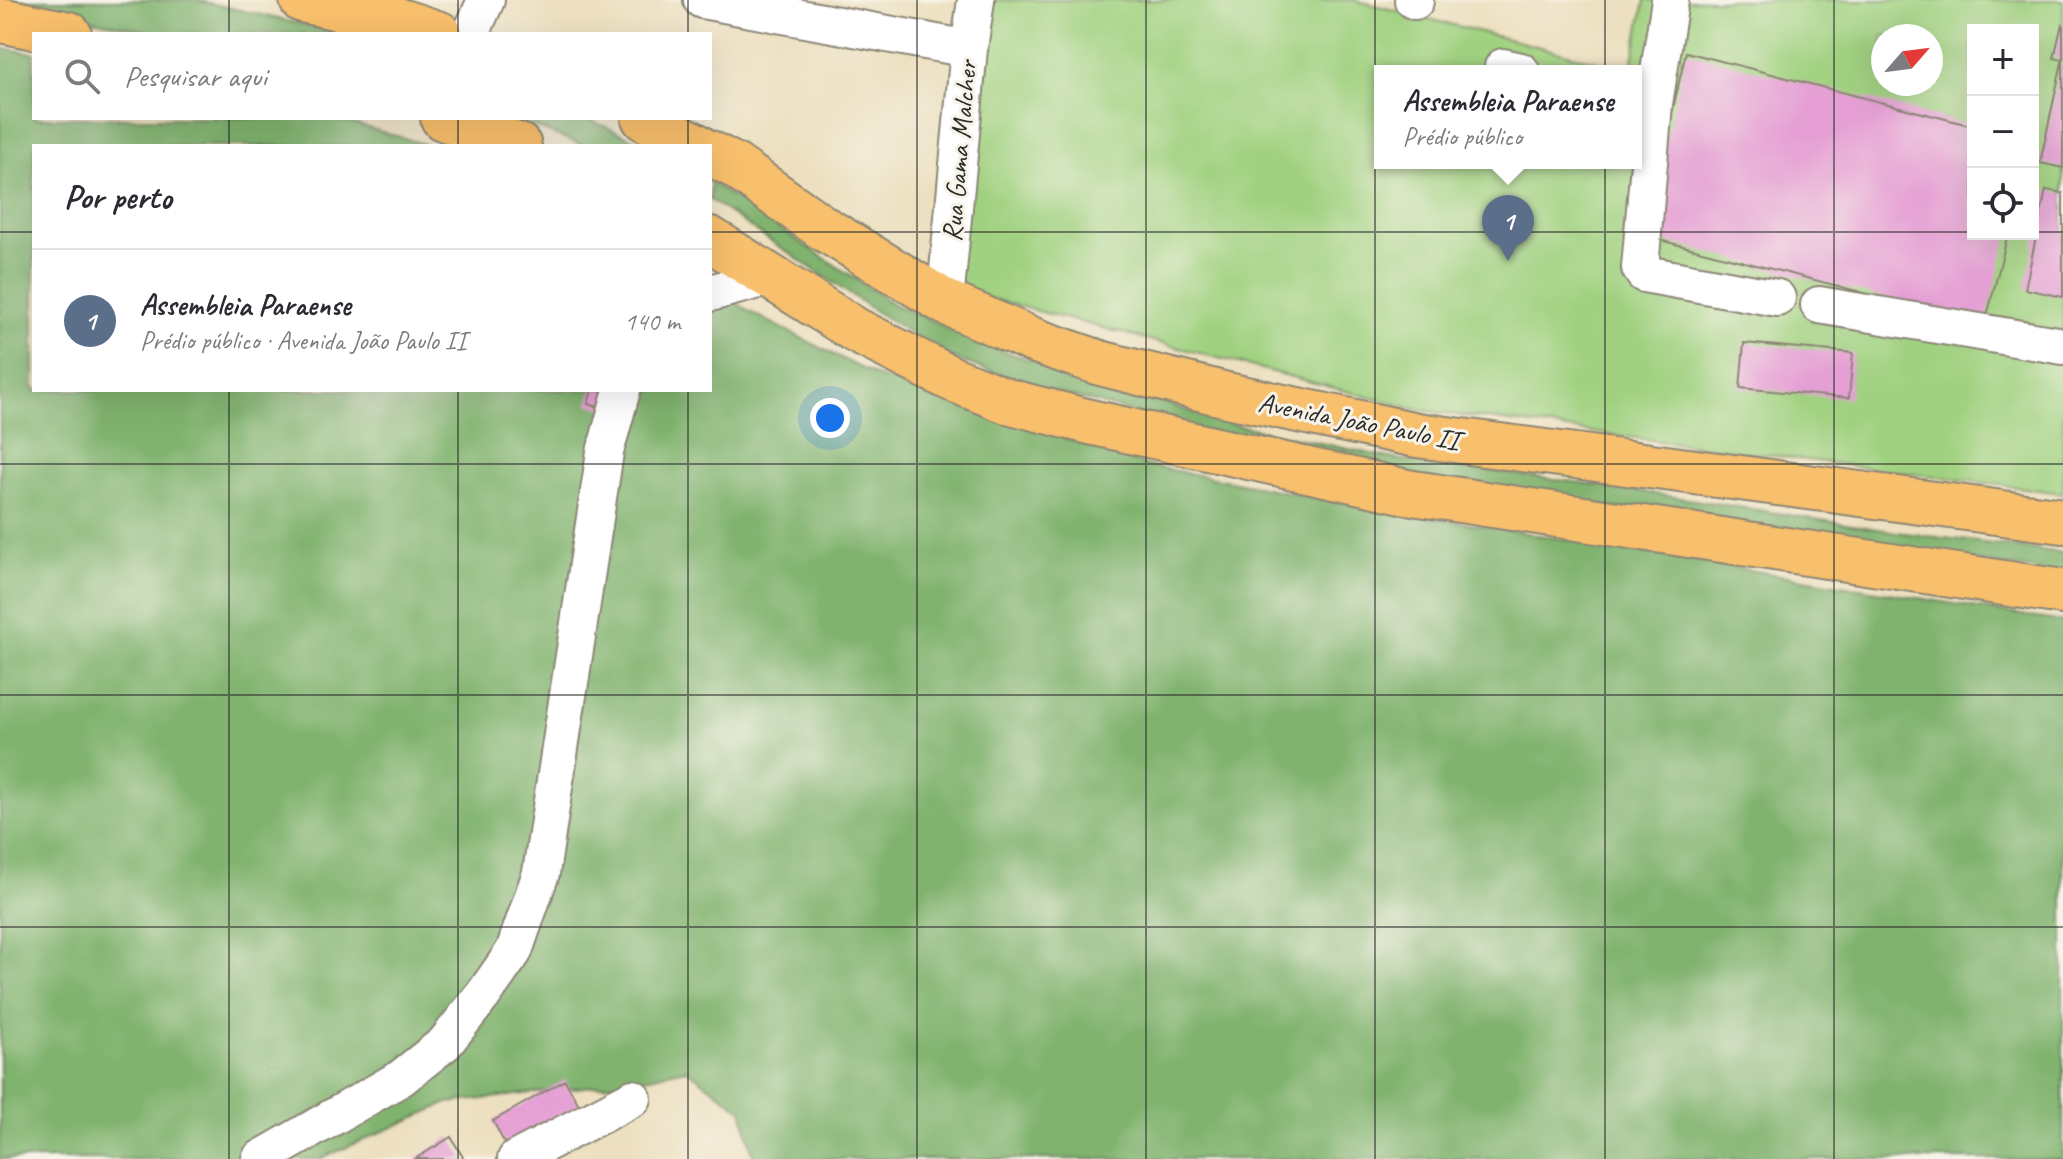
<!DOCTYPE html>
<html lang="pt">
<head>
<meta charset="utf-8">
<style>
  :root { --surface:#fff; --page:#f2f2f3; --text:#2b2b33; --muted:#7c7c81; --line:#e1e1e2; --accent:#ea580c }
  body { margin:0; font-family:Caveat,sans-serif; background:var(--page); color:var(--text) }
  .controls { position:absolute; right:24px; top:24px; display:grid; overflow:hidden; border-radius:0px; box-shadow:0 8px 32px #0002 }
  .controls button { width:72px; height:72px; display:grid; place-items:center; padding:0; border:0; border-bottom:2px solid var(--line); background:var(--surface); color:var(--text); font:40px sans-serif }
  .compass { position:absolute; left:1871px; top:24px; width:72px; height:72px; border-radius:50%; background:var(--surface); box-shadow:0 8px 32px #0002; rotate:62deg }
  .you { position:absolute; left:830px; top:418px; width:28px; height:28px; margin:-20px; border:6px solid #fff; border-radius:50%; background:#1a73e8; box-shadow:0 0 0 12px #1a73e833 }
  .badge { display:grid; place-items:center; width:52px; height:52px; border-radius:50%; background:var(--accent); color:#fff; font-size:26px; font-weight:700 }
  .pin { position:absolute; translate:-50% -66px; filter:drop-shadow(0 2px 4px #0008) }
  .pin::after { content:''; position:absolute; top:42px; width:28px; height:24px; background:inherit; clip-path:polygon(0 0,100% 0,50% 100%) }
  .popup { position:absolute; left:1374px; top:65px; width:268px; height:104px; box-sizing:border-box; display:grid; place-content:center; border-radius:0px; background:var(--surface); filter:drop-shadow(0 2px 6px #0005); font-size:26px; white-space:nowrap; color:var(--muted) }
  .popup b { font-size:30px; color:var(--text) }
  .popup::after { content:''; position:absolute; left:50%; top:100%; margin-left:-16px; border:16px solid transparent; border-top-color:var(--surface) }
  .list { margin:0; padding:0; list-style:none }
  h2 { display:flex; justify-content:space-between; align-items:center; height:104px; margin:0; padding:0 32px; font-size:34px }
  h2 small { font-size:26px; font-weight:400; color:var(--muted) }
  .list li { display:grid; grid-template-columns:52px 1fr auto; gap:24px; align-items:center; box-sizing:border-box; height:144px; padding:0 32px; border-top:2px solid var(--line) }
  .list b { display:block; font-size:30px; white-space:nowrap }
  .list p { margin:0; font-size:26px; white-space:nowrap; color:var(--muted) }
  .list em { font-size:26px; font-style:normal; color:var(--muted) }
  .icon { flex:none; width:44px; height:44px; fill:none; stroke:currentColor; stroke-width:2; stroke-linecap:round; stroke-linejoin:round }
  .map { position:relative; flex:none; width:2063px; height:1159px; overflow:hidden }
  .search { position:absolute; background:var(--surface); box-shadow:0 8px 32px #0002; left:32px; top:32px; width:680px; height:88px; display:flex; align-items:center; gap:20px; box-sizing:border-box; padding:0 28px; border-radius:0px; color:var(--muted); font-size:30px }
  .panel { position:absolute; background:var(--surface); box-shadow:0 8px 32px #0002; left:32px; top:144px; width:680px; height:248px; border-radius:0px }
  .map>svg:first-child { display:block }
  .green { fill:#a0d180; stroke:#667e56; stroke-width:2; fill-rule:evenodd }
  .forest { fill:#80b36e; stroke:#566f4c; stroke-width:2 }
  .building { fill:#e59fd4 }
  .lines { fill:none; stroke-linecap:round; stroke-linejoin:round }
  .minor-casing { stroke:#8c8676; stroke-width:40 }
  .major-casing { stroke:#8c8676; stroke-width:48 }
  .minor { stroke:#fff; stroke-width:36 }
  .major { stroke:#f8bf6c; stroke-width:44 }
  .grid { fill:none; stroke:#2b2b2b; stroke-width:2; stroke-opacity:0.55 }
  .labels { text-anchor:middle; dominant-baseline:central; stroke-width:6; stroke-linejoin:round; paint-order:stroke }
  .street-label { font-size:28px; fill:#2b2b2b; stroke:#f7f3e8 }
</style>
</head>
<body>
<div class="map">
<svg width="2063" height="1159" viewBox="0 0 2063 1159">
  <rect width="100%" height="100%" fill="#f7f3e8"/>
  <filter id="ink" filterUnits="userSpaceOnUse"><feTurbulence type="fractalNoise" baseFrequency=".0125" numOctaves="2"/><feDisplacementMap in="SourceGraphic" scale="16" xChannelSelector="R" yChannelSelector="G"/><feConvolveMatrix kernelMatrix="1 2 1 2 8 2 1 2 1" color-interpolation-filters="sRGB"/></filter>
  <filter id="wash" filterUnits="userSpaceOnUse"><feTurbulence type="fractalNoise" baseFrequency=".006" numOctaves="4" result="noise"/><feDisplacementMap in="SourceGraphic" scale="32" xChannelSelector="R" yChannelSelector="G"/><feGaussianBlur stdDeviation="1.8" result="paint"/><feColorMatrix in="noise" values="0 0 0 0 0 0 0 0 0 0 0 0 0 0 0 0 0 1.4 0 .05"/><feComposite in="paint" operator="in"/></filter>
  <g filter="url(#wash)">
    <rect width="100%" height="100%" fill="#ede0c0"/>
    <path class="green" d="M 985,0 L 1354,0 L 1631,70 L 1645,0 L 2063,0 L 2063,493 L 1419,410 L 949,288 ZM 1973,30 L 2033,30 L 2033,234 L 1973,234 ZM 1883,36 L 1931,36 L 1931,84 L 1883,84 ZM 1380,71 L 1636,71 L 1636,163 L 1380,163 Z"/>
    <path class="forest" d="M 0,0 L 196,0 L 345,34 L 163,34 L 0,2 Z
      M 0,48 L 34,53 L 34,118 L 334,118 L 431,146 L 34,146 L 34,390 L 710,390 L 710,284 L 750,312 L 876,376 L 1146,465 L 1351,504 L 2063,622 L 2063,1159 L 754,1159 L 742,1110 L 686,1069 L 627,1082 L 448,1103 L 320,1159 L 0,1159 Z
      M 511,118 L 586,118 L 649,146 L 585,146 Z
      M 710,182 L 895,305 L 1003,351 L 1227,423 L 1395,459 L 1605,486 L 1897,532 L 2063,553 L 2063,574 L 1346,469 L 1026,384 L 952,358 L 878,313 L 710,200 Z"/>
    <g id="blocks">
      <path class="building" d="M 2062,24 L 2063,25 L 2063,60 L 2054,58 Z
        M 1686,52 L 1973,126 L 1973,234 L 2008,234 L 1985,324 L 1644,236 Z
        M 2062,62 L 2063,62 L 2063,168 L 2040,163 Z
        M 2046,190 L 2063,193 L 2063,297 L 2025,289 Z
        M 1744,343 L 1853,353 L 1849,398 L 1740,388 Z
        M 592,390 L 616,390 L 611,411 L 588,404 Z
        M 565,1080 L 579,1105 L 506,1146 L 493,1121 Z
        M 451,1137 L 464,1159 L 415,1159 Z"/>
    </g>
  </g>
  <g filter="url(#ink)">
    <use href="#blocks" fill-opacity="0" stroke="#8c8676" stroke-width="2"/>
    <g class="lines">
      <defs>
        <path id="minor" d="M 702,0 L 969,49
          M 1413,0 L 1415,1
          M 1670,0 L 1654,104 L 1640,268 L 1644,274 L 1777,298
          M 471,34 L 486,0
          M 1503,67 L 1521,71
          M 710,293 L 770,277
          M 945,302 L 969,49 L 976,0
          M 1819,305 L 2063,346
          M 260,1159 L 401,1078 L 445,1043 L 484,994 L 514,951 L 541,873 L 605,452 L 622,390
          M 516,1159 L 633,1098"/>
        <path id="major" d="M 302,0 L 403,22 L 440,34
          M 0,20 L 69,34
          M 443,118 L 519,146
          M 644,118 L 697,146
          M 710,153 L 735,166 L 823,228 L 945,302 L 1033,340 L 1100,363 L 1227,395 L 1417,435 L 2063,521
          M 710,239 L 857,331 L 950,378 L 1007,401 L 1090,422 L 1407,492 L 2063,592"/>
      </defs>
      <use href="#minor" class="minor-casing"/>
      <use href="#major" class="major-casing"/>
      <use href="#minor" class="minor"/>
      <use href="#major" class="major"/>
    </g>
  </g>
  <path class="grid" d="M 229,0 L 229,34M 458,0 L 458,34M 688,0 L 688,34M 917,0 L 917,1159M 1146,0 L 1146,1159M 1375,0 L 1375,1159M 1605,0 L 1605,1159M 1834,0 L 1834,1159M 229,118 L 229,146M 458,118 L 458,146M 688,118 L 688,146M 0,232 L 34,232M 710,232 L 1973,232M 2033,232 L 2063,232M 229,390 L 229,1159M 458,390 L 458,1159M 688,390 L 688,1159M 0,464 L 2063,464M 0,695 L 2063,695M 0,927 L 2063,927"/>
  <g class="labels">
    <g class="street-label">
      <text transform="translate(959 151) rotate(-85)">Rua Gama Malcher</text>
      <text transform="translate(1359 421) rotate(11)">Avenida João Paulo II</text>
    </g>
  </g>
</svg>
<div class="controls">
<button>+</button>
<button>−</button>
<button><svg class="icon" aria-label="locate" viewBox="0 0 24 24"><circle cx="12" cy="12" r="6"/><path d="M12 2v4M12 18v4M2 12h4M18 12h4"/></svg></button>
</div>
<svg class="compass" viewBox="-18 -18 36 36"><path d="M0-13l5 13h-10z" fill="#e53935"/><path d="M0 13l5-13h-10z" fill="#7c7c81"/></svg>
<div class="you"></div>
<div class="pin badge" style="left:1508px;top:261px;background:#5c6f8a">1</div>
<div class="popup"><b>Assembleia Paraense</b>Prédio público</div>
<div class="search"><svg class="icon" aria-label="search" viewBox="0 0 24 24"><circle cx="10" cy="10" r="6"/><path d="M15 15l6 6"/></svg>Pesquisar aqui</div>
<section class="panel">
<h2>Por perto<small></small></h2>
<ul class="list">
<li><span class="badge" style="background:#5c6f8a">1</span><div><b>Assembleia Paraense</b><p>Prédio público · Avenida João Paulo II</p></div><em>140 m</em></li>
</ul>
</section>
</div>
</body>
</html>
